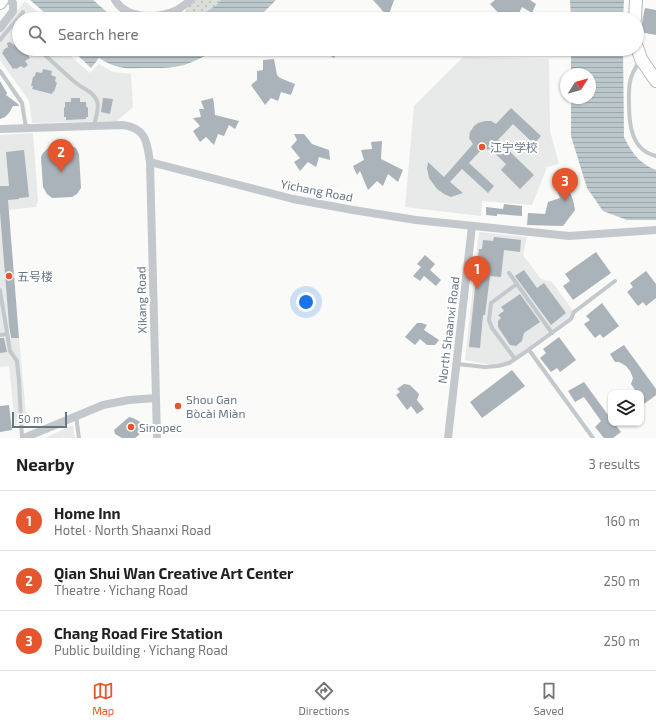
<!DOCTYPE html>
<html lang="en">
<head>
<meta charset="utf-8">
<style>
  :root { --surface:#fff; --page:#f2f2f2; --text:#202124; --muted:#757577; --line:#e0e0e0; --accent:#e4572e }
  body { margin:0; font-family:"Exo 2","Noto Sans SC",sans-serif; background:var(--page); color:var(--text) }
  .controls { position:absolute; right:12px; bottom:12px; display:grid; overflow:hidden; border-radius:8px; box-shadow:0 1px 3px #0004 }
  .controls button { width:36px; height:36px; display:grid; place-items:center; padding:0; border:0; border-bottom:1px solid var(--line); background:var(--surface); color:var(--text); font:20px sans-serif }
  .compass { position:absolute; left:560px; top:68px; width:36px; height:36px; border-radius:50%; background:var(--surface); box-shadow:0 1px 3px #0004; rotate:53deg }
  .scale { position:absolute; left:12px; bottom:10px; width:55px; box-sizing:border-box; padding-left:4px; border:2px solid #657683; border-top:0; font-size:11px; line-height:14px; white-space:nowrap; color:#657683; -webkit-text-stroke:3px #fff; paint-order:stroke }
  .you { position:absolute; left:306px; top:302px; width:14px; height:14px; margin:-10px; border:3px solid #fff; border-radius:50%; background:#1a73e8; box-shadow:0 0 0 6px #1a73e833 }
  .badge { display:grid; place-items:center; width:26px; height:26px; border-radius:50%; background:var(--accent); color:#fff; font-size:13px; font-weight:700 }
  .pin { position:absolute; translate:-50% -33px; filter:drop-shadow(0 1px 2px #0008) }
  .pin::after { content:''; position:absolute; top:21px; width:14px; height:12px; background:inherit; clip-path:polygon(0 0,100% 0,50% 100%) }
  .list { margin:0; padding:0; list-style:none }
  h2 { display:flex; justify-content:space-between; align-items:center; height:52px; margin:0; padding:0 16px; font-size:17px }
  h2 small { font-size:13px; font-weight:400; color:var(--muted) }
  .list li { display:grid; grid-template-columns:26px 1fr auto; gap:12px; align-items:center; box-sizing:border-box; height:60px; padding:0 16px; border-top:1px solid var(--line) }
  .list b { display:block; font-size:15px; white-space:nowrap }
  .list p { margin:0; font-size:13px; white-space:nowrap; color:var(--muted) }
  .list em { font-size:13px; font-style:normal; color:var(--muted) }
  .icon { flex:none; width:22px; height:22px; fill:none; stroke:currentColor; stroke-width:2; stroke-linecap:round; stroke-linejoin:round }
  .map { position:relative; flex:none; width:656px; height:438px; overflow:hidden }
  .search { position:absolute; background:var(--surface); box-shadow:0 1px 3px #0004; left:12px; right:12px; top:12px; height:44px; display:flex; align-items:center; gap:10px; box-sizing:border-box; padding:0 14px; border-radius:22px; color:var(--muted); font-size:15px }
  .sheet { height:232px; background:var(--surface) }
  nav { display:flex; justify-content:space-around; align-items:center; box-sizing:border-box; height:56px; border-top:1px solid var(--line); background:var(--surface); font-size:11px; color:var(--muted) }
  nav a { display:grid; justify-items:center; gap:2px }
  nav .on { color:var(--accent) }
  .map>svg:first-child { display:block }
  .built { fill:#e8e9e9 }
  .park { fill:url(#park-dots) }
  .water { fill:url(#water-rules) }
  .building { fill:#aab3b9 }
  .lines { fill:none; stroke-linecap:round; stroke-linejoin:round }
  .secondary-casing { stroke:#b3babf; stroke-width:14 }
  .lane { stroke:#c3c8cc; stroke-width:4 }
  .street { stroke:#c3c8cc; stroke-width:8 }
  .secondary { stroke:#fff; stroke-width:12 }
  .poi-dot { fill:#e4572e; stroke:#fff; stroke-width:1.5 }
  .labels { text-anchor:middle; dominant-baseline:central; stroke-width:4; stroke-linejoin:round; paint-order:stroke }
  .poi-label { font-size:12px; fill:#657683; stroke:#fff; text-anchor:start }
  .street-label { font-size:12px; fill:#657683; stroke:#fff }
</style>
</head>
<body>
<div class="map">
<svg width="656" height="438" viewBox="0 0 656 438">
  <defs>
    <pattern id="park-dots" width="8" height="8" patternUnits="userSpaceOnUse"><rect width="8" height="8" fill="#dadfd7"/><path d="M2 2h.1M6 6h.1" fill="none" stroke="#b4b9b4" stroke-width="1.8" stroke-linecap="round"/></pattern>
    <pattern id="water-rules" width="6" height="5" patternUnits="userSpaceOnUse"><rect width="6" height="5" fill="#bbc7cb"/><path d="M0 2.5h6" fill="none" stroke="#9ca6aa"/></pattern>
  </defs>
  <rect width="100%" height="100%" fill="#fafaf8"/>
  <path class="built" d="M 25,1 L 45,19 L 19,19 L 19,49 L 63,49 L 90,73 L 99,64 L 113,72 L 131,74 L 133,107 L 117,121 L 32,123 L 29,101 L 0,60 L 0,32 Z
    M 463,57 L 549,59 L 550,131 L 559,164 L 547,167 L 532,205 L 482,201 L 481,216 L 405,207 L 414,106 Z
    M 33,133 L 38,201 L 36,207 L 8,210 L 0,207 L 0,135 Z
    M 0,213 L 10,338 L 19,338 L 27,424 L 15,425 L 9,366 L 0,367 Z
    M 479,232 L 527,237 L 523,255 L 541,279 L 552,282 L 574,312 L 571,319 L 515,359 L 498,366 L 465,360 Z
    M 73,425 L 75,438 L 45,438 Z"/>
  <path class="park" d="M 193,0 L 221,0 L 215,6 L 194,19 L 180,19 Z"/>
  <path class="water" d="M 30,0 L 93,0 L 115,19 L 52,19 Z
    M 221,0 L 276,0 L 257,19 L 194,19 L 215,6 Z
    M 570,0 L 624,0 L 623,19 L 571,19 Z
    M 71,49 L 218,49 C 207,55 196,61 184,65 C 170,69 154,68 140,68 C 133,68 126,69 119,67 C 111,65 105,62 99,58 L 91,68 Z
    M 571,49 L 623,49 L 624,137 C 631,152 640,164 656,170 L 656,220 L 627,220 L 603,211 L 587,188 L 571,136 L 571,98 L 590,98 L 590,74 L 571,74 Z"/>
  <path class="building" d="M 373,0 L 394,0 L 389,14 L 382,11 L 382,10 Z
    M 495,0 L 530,0 L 536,4 L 532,13 L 522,7 L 516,19 L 504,19 L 490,4 Z
    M 645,8 L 656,10 L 656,35 L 640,32 Z
    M 19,41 L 19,49 L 33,49 L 27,53 L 30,58 L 25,61 L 28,65 L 24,68 L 21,66 L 16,69 L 15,68 L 13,69 L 2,53 L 4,51 L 3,50 L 8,47 L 7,43 L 10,42 L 14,45 Z
    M 317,49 L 339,49 L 334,58 L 326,53 L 321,56 L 317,52 L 319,50 Z
    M 274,59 L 277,75 L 280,78 L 295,84 L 291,95 L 281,92 L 278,101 L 271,98 L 265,105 L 251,85 L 257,80 L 257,71 L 263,70 L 263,60 Z
    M 43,69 L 52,71 L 51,75 L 56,77 L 55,81 L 57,83 L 54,92 L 53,91 L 52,94 L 32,89 L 33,86 L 31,86 L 33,77 L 35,76 L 36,72 L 42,73 Z
    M 0,81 L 7,93 L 6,95 L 18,104 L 19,106 L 13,106 L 9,113 L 5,117 L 0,119 Z
    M 71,98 L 80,98 L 80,102 L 86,102 L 86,106 L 88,108 L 88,117 L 86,117 L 86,119 L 66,120 L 66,117 L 64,117 L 64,108 L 65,107 L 65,102 L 71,102 Z
    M 103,98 L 113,99 L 110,114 L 101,112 Z
    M 213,98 L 214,104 L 215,115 L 239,121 L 235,129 L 229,125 L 224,136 L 218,134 L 214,145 L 206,137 L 200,142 L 193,131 L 200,126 L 193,118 L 201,117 L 199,109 L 204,109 L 201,101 Z
    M 511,108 L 541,136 L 534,144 L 513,124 L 498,140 L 534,175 L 520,189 L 501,170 L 506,164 L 490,149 L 485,150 L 482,149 L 469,163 L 494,186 L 488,193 L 462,169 L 450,182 L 463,193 L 451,197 L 444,194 L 437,189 L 429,178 L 427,168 L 428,162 L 444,177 L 473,144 L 469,138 L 470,132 L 474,126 L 478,123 L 485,121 L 491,121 L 496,124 Z
    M 294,134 L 304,134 L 312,144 L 329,150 L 330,160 L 319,157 L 316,167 L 308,162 L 300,171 L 294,162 L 300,158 L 291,147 L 297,140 Z
    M 382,141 L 381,159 L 403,170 L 398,182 L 388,174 L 383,186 L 377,181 L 368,190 L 360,171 L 357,175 L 353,166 L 364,160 L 361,150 L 372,149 L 371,142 Z
    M 71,146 L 76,148 L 79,154 L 81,188 L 77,194 L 72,197 L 52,198 L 47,194 L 43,187 L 41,157 L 43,153 L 49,147 Z
    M 24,150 L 29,197 L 19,198 L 19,199 L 8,200 L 19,338 L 11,338 L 9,325 L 0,213 L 0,186 L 9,186 L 6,152 Z
    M 564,177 L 573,200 L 575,210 L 563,226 L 527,225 L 528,213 L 545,214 L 548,202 L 560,198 L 553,181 Z
    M 504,204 L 522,206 L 522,216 L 497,214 L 497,216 L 486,215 L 486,207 L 503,209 Z
    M 494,237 L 521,240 L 520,252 L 504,250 L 501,277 L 490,276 L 485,315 L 483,315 L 480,348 L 469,347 L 479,249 L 482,249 L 483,240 L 493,241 Z
    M 596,252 L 611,273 L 573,300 L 563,286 L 570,281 L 565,274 Z
    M 425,255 L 435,264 L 430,270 L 441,280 L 436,286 L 424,276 L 420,281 L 413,276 L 421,267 L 417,264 Z
    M 524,270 L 537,288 L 544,283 L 566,313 L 551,325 L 515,276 Z
    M 646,271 L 656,284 L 656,298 L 646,306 L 643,302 L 638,306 L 627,292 L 633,287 L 630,283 Z
    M 520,294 L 540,322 L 524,333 L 522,341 L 516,346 L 510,345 L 498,327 L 498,321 L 501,318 L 498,315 L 504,311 L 501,307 Z
    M 602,303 L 619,326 L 603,338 L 600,334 L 595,338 L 584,324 L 590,320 L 586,316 Z
    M 417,323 L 422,323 L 427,325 L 424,330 L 439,340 L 435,345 L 427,345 L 420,339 L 415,345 L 405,337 Z
    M 559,337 L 576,360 L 560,372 L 557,368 L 551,372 L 540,358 L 546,353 L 543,349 Z
    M 0,338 L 4,338 L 7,352 L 0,353 Z
    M 624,345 L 656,389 L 656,395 L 644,404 L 641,399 L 641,393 L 637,393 L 631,384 L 633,378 L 630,371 L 626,366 L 619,362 L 615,362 L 610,354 Z
    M 512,370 L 525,386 L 482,418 L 470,402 Z
    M 584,382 L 611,419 L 611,423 L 614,423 L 621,432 L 613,438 L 604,438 L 595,427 L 601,421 L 584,397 L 575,402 L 568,391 Z
    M 404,384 L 410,385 L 419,394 L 417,400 L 424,409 L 417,414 L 411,406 L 407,410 L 396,395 L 400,392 L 397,389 Z
    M 9,405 L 12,430 L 0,432 L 0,406 Z
    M 129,417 L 133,418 L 146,425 L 145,430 L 135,438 L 122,438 L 115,434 L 114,430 Z"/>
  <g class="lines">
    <defs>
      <path id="secondary" d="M 0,3 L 2,0
        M 635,19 L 636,0
        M 637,47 L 641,59 L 656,81"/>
    </defs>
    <use href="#secondary" class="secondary-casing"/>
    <path class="lane" d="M 0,40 L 23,12
      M 38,49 C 51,60 63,72 76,83 C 83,89 93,91 97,101 C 100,108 95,119 94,126
      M 639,61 C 637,66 634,70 632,75 C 628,84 629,93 629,103 C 629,124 631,150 656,156
      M 0,71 L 22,103 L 26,128
      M 509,273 L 552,333
      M 0,290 L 10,351 L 17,361 L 19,381 L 22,438
      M 0,335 L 7,334
      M 529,350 L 593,438
      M 515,359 L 492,328 L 489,320 L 491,303 L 517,284
      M 457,364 L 485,367 L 498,366 L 509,363 L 524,353 L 571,319 L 574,312 L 615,281
      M 76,416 L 79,438"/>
    <path class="street" d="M 115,0 C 126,19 157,19 175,11 C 181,8 186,4 191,0
      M 0,28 L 13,11 L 13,3 L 9,0
      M 0,129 L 123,125 C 146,128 147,142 150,162 L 157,438
      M 150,162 L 293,199 L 353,210 L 416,220 L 569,236 L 656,230
      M 24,438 L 103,405 L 129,400 L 156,398
      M 448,438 L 472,226"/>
    <use href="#secondary" class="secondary"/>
  </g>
  <g class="poi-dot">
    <circle cx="482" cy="147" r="4"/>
    <circle cx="9" cy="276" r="4"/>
    <circle cx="178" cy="406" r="4"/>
    <circle cx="131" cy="427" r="4"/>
  </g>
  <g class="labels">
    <g class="poi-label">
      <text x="490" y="147">江宁学校</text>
      <text x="17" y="276">五号楼</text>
      <text x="186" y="399">Shou Gan<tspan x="186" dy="14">Bòcài Miàn</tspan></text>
      <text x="139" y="427">Sinopec</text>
    </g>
    <g class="street-label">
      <text transform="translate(317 190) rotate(11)">Yichang Road</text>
      <text transform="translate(141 300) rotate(-91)">Xikang Road</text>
      <text transform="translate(448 330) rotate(-83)">North Shaanxi Road</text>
    </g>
  </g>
</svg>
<div class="controls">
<button><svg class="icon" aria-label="layers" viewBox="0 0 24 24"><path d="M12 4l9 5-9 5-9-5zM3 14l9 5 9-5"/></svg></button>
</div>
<svg class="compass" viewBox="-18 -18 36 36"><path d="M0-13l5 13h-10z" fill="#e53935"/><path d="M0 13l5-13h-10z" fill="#757577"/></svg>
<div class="scale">50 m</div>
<div class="you"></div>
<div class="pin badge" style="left:477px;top:289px">1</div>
<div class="pin badge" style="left:61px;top:172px">2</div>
<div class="pin badge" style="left:565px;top:201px">3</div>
<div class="search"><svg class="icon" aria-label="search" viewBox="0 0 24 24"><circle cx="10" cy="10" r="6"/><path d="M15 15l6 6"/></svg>Search here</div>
</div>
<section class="sheet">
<h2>Nearby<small>3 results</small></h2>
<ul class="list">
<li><span class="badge">1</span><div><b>Home Inn</b><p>Hotel · North Shaanxi Road</p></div><em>160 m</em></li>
<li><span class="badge">2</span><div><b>Qian Shui Wan Creative Art Center</b><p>Theatre · Yichang Road</p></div><em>250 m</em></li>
<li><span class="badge">3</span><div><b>Chang Road Fire Station</b><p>Public building · Yichang Road</p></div><em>250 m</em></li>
</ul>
</section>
<nav>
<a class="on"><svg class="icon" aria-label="map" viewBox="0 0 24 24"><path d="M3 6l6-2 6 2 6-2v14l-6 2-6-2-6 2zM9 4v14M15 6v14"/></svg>Map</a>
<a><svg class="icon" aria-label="directions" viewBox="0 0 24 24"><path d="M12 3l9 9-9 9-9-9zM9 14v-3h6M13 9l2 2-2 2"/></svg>Directions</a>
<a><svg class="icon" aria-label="saved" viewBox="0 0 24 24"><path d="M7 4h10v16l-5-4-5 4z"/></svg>Saved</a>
</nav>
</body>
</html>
